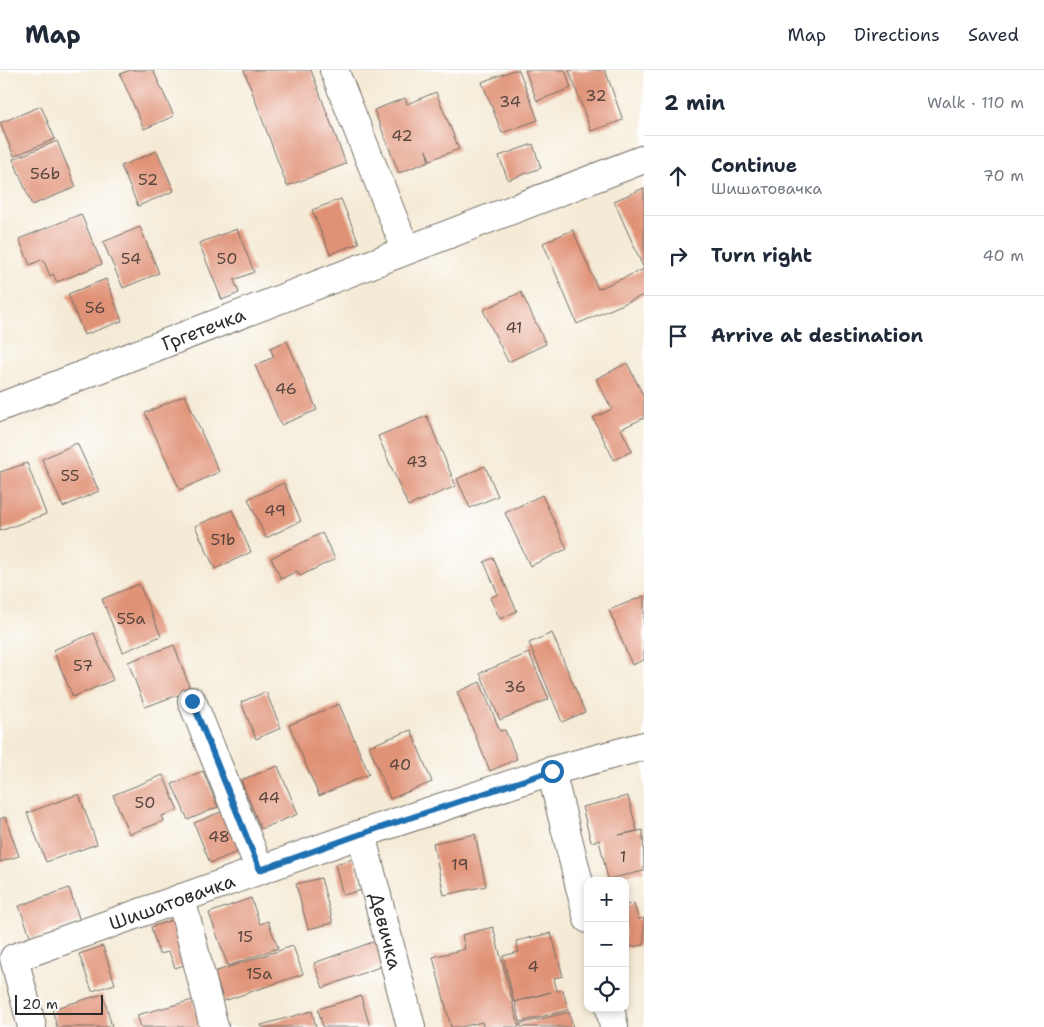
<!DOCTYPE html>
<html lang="en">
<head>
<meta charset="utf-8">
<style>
  :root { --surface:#fff; --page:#f2f2f3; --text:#1f2937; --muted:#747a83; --line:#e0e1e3 }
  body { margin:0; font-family:"Shantell Sans",sans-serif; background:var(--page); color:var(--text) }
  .controls { position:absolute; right:15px; bottom:15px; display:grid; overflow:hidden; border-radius:10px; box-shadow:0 2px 8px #0003 }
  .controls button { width:45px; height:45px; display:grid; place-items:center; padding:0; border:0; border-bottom:1px solid var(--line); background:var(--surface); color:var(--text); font:25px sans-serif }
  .scale { position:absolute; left:15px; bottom:12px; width:88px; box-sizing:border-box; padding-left:5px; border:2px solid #2b2b2b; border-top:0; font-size:14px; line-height:18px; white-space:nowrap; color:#2b2b2b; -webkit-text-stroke:4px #fff; paint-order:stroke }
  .stop { position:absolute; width:15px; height:15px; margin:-11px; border:4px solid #1f6fb2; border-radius:50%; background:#fff }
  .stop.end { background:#1f6fb2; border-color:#fff; box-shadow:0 1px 5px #0008 }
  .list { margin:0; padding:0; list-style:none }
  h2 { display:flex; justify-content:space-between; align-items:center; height:65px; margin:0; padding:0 20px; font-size:21px }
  h2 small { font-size:16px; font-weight:400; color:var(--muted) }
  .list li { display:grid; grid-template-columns:32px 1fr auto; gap:15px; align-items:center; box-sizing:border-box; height:80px; padding:0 20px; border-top:1px solid var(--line) }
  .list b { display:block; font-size:19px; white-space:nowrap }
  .list p { margin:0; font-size:16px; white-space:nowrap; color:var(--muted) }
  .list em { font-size:16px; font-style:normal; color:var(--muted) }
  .icon { flex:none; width:28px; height:28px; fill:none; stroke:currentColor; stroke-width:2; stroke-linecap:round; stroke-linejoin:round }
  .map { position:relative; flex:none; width:644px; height:957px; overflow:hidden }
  header { display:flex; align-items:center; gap:30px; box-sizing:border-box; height:70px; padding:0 25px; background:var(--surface); border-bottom:1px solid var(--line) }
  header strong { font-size:24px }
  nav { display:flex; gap:28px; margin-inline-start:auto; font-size:18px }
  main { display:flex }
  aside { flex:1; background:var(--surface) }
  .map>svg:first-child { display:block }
  .building { fill:#e09276 }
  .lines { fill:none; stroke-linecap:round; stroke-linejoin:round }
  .street-casing { stroke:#716e66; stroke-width:30 }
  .street { stroke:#fff; stroke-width:28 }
  .route { stroke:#1f6fb2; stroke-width:6 }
  .labels { text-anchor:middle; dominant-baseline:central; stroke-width:4; stroke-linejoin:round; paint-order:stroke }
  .number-label { font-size:16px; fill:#58453e }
  .street-label { font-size:19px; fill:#2b2b2b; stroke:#fff }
</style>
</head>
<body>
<header>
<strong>Map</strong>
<nav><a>Map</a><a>Directions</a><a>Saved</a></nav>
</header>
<main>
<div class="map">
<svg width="644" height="957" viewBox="0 0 644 957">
  <rect width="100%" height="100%" fill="#fff"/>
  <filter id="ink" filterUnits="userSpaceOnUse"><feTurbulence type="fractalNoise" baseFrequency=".02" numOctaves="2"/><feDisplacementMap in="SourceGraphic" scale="10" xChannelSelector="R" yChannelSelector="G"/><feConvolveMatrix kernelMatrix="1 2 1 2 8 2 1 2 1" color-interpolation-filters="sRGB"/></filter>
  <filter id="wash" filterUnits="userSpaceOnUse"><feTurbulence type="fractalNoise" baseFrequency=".0096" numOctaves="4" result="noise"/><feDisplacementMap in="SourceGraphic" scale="20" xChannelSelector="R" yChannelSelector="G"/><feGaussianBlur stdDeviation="1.12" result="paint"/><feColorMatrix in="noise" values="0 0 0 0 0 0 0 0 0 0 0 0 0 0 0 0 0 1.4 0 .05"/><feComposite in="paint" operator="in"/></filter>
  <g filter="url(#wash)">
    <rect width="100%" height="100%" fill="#f4ead5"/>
    <g id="blocks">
      <path class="building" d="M 130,0 L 153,0 L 174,46 L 144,59 L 120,4 Z
        M 244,0 L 311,0 L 346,94 L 287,116 Z
        M 514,0 L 519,0 L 538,50 L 502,63 L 482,12 Z
        M 525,0 L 565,0 L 571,18 L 537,31 Z
        M 569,0 L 605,0 L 623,50 L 591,61 Z
        M 436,22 L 459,79 L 430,90 L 426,80 L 429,91 L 399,103 L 374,40 L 405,28 L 407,34 Z
        M 41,36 L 55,69 L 14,86 L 0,53 Z
        M 57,71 L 76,117 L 32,135 L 13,89 Z
        M 533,74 L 541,98 L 508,110 L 499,86 Z
        M 157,81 L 174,121 L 138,136 L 121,96 Z
        M 644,118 L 644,199 L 614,131 Z
        M 341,129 L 359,173 L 330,184 L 312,140 Z
        M 81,144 L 102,194 L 57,212 L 53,204 L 50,206 L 43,189 L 30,195 L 19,169 Z
        M 140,157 L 159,203 L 123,218 L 103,172 Z
        M 237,159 L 254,202 L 234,210 L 239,223 L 222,230 L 199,173 Z
        M 573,160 L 598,219 L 644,199 L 644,225 L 577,254 L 543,173 Z
        M 106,209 L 122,251 L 84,265 L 68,224 Z
        M 521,222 L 546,274 L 508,292 L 483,240 Z
        M 287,271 L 317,340 L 281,355 L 255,295 L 274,287 L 270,278 Z
        M 627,293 L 644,327 L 644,348 L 621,359 L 632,381 L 614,390 L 593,348 L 612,339 L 596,309 Z
        M 185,325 L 219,402 L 180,420 L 145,343 Z
        M 427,346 L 456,416 L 408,436 L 378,366 Z
        M 77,373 L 99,421 L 63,437 L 42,389 Z
        M 27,393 L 46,444 L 0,461 L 0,402 Z
        M 485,396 L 498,426 L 470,438 L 457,409 Z
        M 284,413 L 301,451 L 266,468 L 248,429 Z
        M 542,425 L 567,479 L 530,496 L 505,443 Z
        M 232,440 L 251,482 L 215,499 L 195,456 Z
        M 322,463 L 335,489 L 300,506 L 297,501 L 281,509 L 271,488 Z
        M 493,488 L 517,541 L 500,549 L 490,528 L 498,524 L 484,492 Z
        M 139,514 L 161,566 L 123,582 L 102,529 Z
        M 644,526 L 644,590 L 632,595 L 609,540 Z
        M 94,563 L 113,610 L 73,627 L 53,580 Z
        M 552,563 L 585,642 L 562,652 L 529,573 Z
        M 174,575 L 192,624 L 179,629 L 178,625 L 145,637 L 128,592 Z
        M 529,583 L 549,629 L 500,650 L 480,603 Z
        M 480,612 L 500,661 L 505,660 L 517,689 L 490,701 L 457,622 Z
        M 266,622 L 281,658 L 256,669 L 241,632 Z
        M 339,634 L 369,704 L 319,726 L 289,655 Z
        M 411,660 L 432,712 L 390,729 L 369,676 Z
        M 278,696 L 298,744 L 261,759 L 241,710 Z
        M 203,701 L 218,737 L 188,750 L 172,714 Z
        M 163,705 L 178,740 L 162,746 L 164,751 L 129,764 L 113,725 Z
        M 79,724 L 97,774 L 46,792 L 27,743 Z
        M 628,726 L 637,761 L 619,765 L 643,760 L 644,801 L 608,809 L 599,770 L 591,772 L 582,737 Z
        M 228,739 L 245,779 L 210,793 L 194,753 Z
        M 5,747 L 19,786 L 0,792 L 0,749 Z
        M 475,764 L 486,816 L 444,825 L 433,773 Z
        M 354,789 L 362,820 L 343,825 L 335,794 Z
        M 321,808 L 333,853 L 308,859 L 296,814 Z
        M 69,818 L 80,851 L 31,868 L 19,836 Z
        M 251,828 L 260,854 L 268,851 L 278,878 L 228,896 L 209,843 Z
        M 634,833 L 638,849 L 644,848 L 644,875 L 625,878 L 625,835 Z
        M 175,849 L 190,893 L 175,898 L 169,882 L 159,884 L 151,857 Z
        M 493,857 L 519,957 L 483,957 L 482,952 L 461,957 L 451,957 L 433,887 L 465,879 L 462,865 Z
        M 551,863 L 563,906 L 554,908 L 557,921 L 563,920 L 568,940 L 520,952 L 515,932 L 551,922 L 514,932 L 503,886 L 519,882 L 516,871 Z
        M 381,869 L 390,893 L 323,918 L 314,893 Z
        M 103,876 L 115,914 L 92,921 L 79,884 Z
        M 293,876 L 303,904 L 224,931 L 214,902 Z
        M 103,924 L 112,957 L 57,957 L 52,939 Z
        M 361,926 L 370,957 L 323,957 L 318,939 Z
        M 193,930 L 200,957 L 141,957 L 137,945 Z
        M 312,941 L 316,957 L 262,957 L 261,955 Z
        M 569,942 L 573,957 L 521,957 L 520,954 Z"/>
    </g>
  </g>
  <g filter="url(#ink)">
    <use href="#blocks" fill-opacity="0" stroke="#716e66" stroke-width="1"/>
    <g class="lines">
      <defs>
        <g id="street">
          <path d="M 334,0 L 406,180"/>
          <path id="s1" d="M 0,337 L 644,89"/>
          <path d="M 192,631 L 260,800"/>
          <path d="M 551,701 L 588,849"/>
          <path id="s2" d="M 361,764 L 411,957"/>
          <path d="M 181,828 L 214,957"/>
          <path d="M 610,938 L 614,957"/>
          <path id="s3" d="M 32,957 L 14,888 L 361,764 L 551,701 L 644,676"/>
        </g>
      </defs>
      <use href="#street" class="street-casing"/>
      <use href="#street" class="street"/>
    </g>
  </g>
  <g class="lines" filter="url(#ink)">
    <path class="route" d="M 192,631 L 260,800 L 361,764 L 552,701"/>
  </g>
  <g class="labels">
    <g class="number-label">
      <text x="596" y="25">32</text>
      <text x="510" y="31">34</text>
      <text x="402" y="65">42</text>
      <text x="45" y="103">56b</text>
      <text x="148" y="109">52</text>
      <text x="131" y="188">54</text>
      <text x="227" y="188">50</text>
      <text x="95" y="237">56</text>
      <text x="514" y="257">41</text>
      <text x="286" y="318">46</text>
      <text x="417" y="391">43</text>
      <text x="70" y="405">55</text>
      <text x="275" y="440">49</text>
      <text x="223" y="469">51b</text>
      <text x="131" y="548">55a</text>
      <text x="83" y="595">57</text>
      <text x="515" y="616">36</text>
      <text x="400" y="694">40</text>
      <text x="269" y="727">44</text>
      <text x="145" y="732">50</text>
      <text x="219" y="766">48</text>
      <text x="623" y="786">1</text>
      <text x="460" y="794">19</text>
      <text x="245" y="866">15</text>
      <text x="533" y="896">4</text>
      <text x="259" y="903">15a</text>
    </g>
    <g class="street-label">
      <text stroke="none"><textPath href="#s1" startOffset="218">Гргетечка</textPath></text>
      <text stroke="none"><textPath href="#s3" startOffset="239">Шишатовачка</textPath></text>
      <text stroke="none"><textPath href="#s2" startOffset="100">Девичка</textPath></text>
    </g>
  </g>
</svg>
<div class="controls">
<button>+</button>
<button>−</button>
<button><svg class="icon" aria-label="locate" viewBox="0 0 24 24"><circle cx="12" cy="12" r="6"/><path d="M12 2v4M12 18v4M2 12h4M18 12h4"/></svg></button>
</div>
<div class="scale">20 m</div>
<div class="stop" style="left:552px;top:701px"></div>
<div class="stop end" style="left:192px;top:631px"></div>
</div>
<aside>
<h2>2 min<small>Walk · 110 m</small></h2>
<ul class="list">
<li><svg class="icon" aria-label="ahead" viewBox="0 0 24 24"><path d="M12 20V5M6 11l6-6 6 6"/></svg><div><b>Continue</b><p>Шишатовачка</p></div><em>70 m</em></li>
<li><svg class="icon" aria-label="right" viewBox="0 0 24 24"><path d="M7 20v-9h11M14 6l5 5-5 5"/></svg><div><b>Turn right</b></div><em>40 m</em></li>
<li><svg class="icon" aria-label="arrive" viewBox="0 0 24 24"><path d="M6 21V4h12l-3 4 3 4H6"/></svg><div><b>Arrive at destination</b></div></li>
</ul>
</aside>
</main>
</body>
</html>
